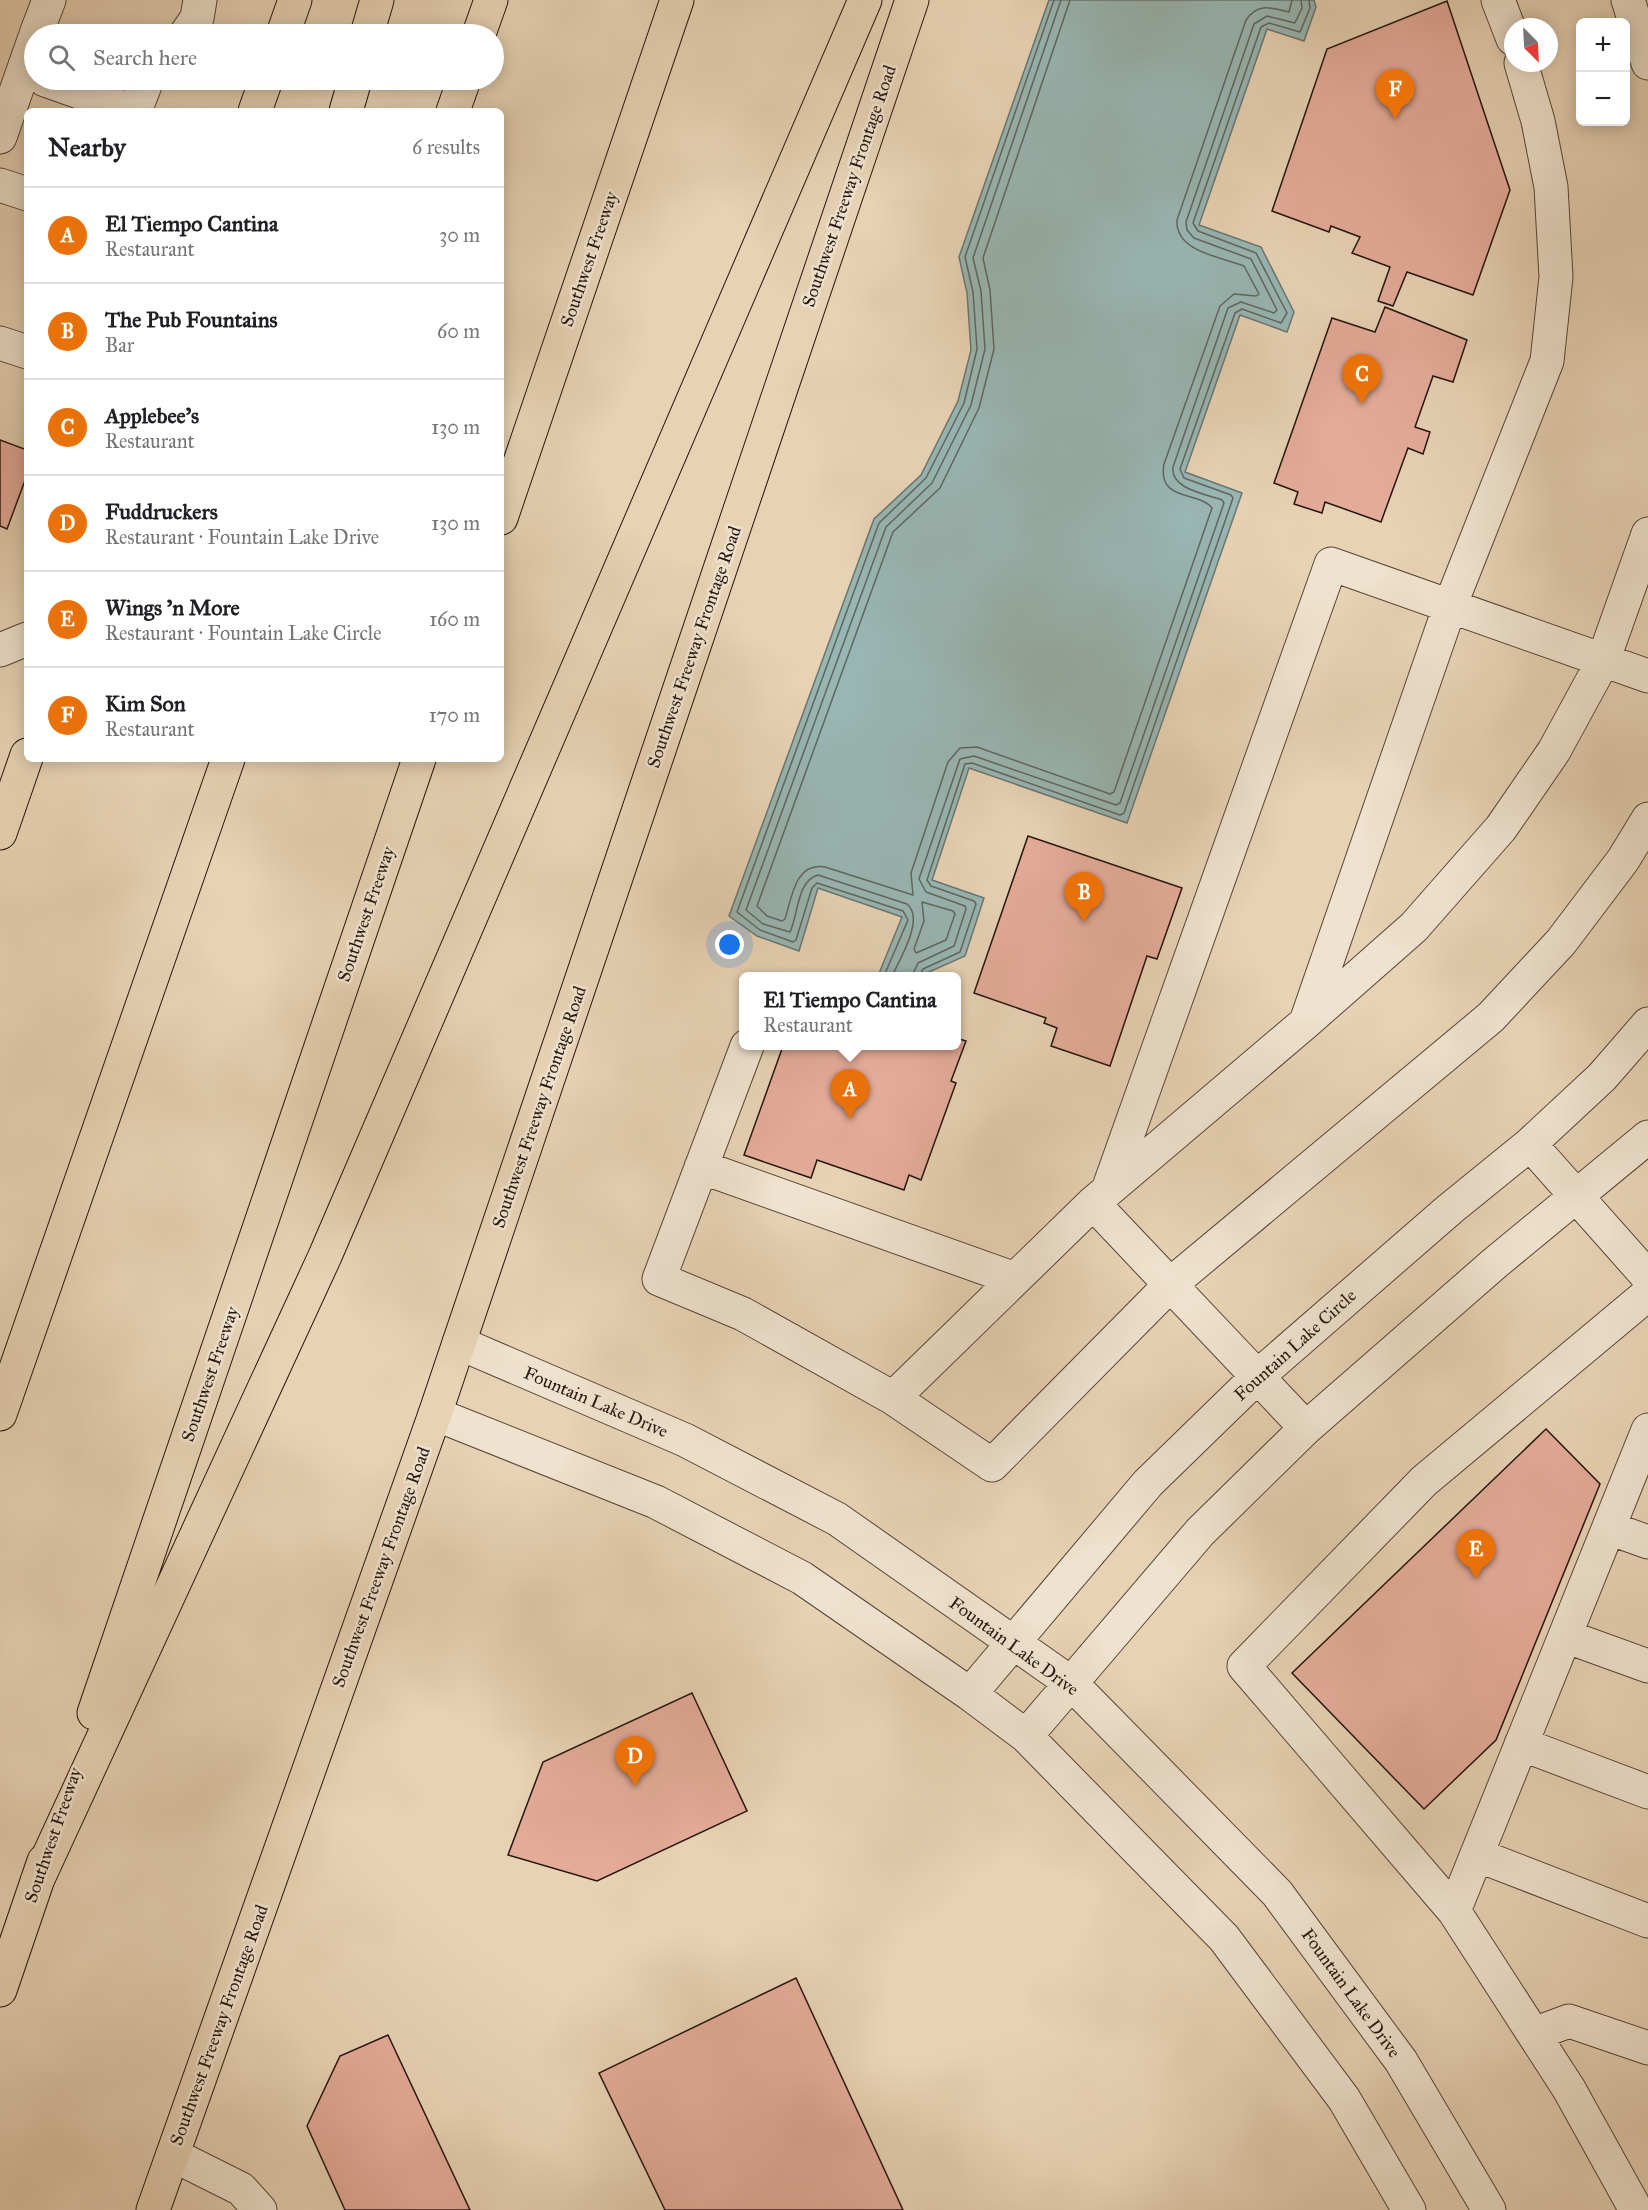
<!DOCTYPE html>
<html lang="en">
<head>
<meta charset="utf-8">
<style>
  :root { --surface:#fff; --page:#f6f6f6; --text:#202124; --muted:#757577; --line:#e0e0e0; --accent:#8f2418 }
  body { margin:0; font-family:"IM FELL Great Primer",serif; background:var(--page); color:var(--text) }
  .controls { position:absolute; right:18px; top:18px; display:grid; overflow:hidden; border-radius:9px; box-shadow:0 3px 15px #0003 }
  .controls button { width:54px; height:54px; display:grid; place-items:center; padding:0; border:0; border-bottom:2px solid var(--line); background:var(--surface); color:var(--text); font:30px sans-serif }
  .compass { position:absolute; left:1504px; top:18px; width:54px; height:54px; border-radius:50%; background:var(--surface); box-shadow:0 3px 15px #0003; rotate:156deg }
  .you { position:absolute; left:730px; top:945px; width:21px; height:21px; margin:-15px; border:4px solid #fff; border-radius:50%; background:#1a73e8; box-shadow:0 0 0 9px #1a73e833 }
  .badge { display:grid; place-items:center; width:39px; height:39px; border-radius:50%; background:var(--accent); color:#fff; font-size:20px; font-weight:700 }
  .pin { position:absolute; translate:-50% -50px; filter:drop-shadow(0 2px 3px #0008) }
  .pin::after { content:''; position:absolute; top:32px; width:21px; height:18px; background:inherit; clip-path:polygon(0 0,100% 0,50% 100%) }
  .popup { position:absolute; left:739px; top:972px; width:222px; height:78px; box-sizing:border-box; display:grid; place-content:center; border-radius:9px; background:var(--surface); filter:drop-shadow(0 2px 4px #0005); font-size:20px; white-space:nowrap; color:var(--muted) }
  .popup b { font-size:22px; color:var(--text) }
  .popup::after { content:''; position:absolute; left:50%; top:100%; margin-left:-12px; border:12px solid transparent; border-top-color:var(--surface) }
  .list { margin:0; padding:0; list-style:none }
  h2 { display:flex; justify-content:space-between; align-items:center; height:78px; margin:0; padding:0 24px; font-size:26px }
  h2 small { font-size:20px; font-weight:400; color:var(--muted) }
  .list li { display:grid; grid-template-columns:39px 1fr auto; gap:18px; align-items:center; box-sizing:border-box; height:96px; padding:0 24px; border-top:2px solid var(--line) }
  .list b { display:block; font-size:22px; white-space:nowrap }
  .list p { margin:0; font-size:20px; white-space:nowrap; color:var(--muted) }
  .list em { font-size:20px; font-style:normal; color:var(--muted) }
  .icon { flex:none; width:33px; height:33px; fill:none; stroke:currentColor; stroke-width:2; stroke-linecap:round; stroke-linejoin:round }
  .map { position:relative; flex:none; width:1648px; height:2210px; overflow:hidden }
  .search { position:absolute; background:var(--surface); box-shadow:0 3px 15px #0003; left:24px; top:24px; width:480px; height:66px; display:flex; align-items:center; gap:15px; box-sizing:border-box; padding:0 21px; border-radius:33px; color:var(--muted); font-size:22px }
  .panel { position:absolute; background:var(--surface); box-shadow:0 3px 15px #0003; left:24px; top:108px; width:480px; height:654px; border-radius:9px }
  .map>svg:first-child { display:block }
  .water { fill:#98b6b3; stroke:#6a7671; stroke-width:1.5 }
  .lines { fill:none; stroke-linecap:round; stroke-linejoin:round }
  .shore { stroke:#5f6660; stroke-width:1.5 }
  .building { fill:#e4ab99; stroke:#26160e; stroke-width:1.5 }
  .minor-casing { stroke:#564538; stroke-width:35 }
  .major-casing { stroke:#26160e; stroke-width:35 }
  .highway-casing { stroke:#26160e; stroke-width:35 }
  .minor { stroke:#efe2ce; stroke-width:33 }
  .major { stroke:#e7d2b4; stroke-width:33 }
  .highway { stroke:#e7d2b4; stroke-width:33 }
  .labels { text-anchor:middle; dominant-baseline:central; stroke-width:5; stroke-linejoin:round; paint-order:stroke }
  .street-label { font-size:18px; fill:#26160e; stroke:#efe2ce }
</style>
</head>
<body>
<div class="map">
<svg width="1648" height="2210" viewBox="0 0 1648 2210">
  <rect width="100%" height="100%" fill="#e7d2b4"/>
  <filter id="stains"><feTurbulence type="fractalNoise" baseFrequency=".00333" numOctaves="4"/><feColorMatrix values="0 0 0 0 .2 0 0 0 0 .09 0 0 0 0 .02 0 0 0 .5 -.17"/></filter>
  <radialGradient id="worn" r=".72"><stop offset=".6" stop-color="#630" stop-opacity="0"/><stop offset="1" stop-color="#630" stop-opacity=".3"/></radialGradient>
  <path class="water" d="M 1049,0 L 1314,0 L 1316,7 L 1304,41 L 1267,29 L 1199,225 L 1261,247 L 1294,312 L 1287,332 L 1240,315 L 1185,472 L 1242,493 L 1127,823 L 969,768 L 932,880 L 984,898 L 965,956 L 920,976 L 878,976 L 902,917 L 818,888 L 799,951 L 757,936 L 729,916 L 874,519 L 921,475 L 958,401 L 971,350 L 967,293 L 959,257 Z"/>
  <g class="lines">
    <path class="shore" d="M 1070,0 L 983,258 L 990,290 L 994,349 L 979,408 L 940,488 L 893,532 L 757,906 L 767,916 L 782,921 L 785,919 C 792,897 795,862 825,867 L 913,895 L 911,873 L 948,762 L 960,748 L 977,747 L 1110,794 L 1114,792 L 1212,508 C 1199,491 1157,502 1164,464 L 1220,306 L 1234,294 L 1256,296 L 1259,294 L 1244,266 C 1222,257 1175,252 1177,220 L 1246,20 C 1258,2 1272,8 1289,12 L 1292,0
      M 922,902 L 953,911 L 955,914 L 946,940 L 916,953 L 914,949 L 924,921 Z
      M 884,976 L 908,920 L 903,911 L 817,883 L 812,888 L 796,940 L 793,942 L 760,930 L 737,912 L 879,523 L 926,478 L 964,403 L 977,349 L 973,292 L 965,257 L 1054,0
      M 892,976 C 900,959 925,918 907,904 L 818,875 C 797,880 798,916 790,932 L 763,924 L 746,910 L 886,527 L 932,483 L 971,405 L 985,349 L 981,291 L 973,258 L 1061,0
      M 912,976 L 918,963 L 954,946 L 966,909 L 965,906 L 926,892 L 919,879 L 960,759 L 974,756 L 1116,805 L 1120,803 L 1224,503 L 1222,500 C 1206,494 1170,489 1173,467 L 1228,308 L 1241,302 L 1274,313 L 1277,310 L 1251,259 L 1194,238 L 1187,230 L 1186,222 L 1254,24 L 1267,16 L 1295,23 L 1302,8 L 1301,0
      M 919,976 L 923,969 L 960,952 L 976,904 L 974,901 L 931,886 L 927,880 L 965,764 L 972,763 L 1120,815 L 1124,813 L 1233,498 L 1231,495 L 1184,478 L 1180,469 L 1235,313 L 1242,309 L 1281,323 L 1287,313 L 1256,253 L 1198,231 L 1193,223 L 1261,27 L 1269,23 L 1300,32 L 1310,8 L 1309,0"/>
  </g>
  <path class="building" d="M 1447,1 L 1510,190 L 1473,295 L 1407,272 L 1393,306 L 1378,301 L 1390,267 L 1352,253 L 1360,237 L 1331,226 L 1329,232 L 1272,211 L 1327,49 Z
    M 1385,307 L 1467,340 L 1453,382 L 1433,376 L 1415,427 L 1430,432 L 1423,454 L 1408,448 L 1381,522 L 1325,502 L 1322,513 L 1294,504 L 1298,492 L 1274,483 L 1332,318 L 1375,332 Z
    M 0,440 L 27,450 L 27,475 L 7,529 L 0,526 Z
    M 1028,836 L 1182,888 L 1157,959 L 1147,956 L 1110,1066 L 1051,1046 L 1057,1028 L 1044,1023 L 1046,1018 L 974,993 Z
    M 956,1038 L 966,1041 L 951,1081 L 956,1083 L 921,1180 L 909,1175 L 904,1190 L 817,1160 L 811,1178 L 744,1155 L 783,1046 L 956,1046 Z
    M 1546,1429 L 1600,1484 L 1496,1740 L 1424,1809 L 1292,1673 Z
    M 692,1693 L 747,1811 L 597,1881 L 508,1855 L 543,1762 Z
    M 796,1978 L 903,2210 L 665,2210 L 599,2073 Z
    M 388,2035 L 470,2210 L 345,2210 L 307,2126 L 340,2056 Z"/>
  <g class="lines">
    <defs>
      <path id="minor" d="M 1498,0 L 1513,39
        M 1628,0 L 1648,63
        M 36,34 L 49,0
        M 186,34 L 197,18 L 200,0
        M 45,80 L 133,111
        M 135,111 L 147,80
        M 0,137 L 34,40
        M 0,185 L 27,194
        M 0,343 L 27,352
        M 0,650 L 27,639
        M 1307,1019 L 1450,606 L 1547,361 L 1556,277 L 1551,187 L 1538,121 L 1521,63
        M 747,1046 L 659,1279 L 743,1314 L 893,1398 L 992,1465 L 1172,1283 L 1491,1017 L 1561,942 L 1623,860 L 1648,819
        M 1530,1144 L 1648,1277
        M 701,1167 L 1015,1279
        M 1108,1190 L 1331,564 L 1648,676
        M 1093,1203 L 1306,1428
        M 459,1343 L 685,1440 L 837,1519 L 1071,1683 L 1277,1893 L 1401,2061 L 1489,2210
        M 893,1398 L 1093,1203 L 1305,1023 L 1414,927 L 1501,828 L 1554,751 L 1603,661 L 1648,534
        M 435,1414 L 656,1502 L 802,1578 L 970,1694 L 1026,1736 L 1224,1938 L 1344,2099 L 1409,2210
        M 1609,1528 L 1648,1542
        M 1565,1636 L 1648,1666
        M 970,1694 L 1148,1483 L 1258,1376 L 1450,1209 L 1530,1144 L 1602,1077 L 1648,1024
        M 1026,1736 L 1200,1532 L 1306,1428 L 1495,1263 L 1648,1137
        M 1521,1744 L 1648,1792
        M 1477,1855 L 1648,1921
        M 1454,1911 L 1648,1430
        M 1534,2034 L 1569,2021 L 1648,2048
        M 173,2155 L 241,2189 L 260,2210
        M 1636,2210 L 1569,2089 L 1454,1911 L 1244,1666 L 1424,1481 L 1648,1294"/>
      <path id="major" d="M 283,34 L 295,0
        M 255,111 L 266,80
        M 0,833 L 27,755
        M 153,2210 L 435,1414 L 912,0"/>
      <path id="highway" d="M 367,34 L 377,0
        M 479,34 L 491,0
        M 346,111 L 355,80
        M 453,111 L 464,80
        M 501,518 L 677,0
        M 0,1414 L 228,759
        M 94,1713 L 419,759
        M 37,1881 L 325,1256 L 865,0
        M 0,1990 L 44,1861"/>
    </defs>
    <use href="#minor" class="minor-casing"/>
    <use href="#major" class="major-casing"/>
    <use href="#highway" class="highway-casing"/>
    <use href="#minor" class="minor"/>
    <use href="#major" class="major"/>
    <use href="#highway" class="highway"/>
  </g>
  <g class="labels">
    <g class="street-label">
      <text transform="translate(849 186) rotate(-71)">Southwest Freeway Frontage Road</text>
      <text transform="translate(589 259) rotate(-71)">Southwest Freeway</text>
      <text transform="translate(694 647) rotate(-71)">Southwest Freeway Frontage Road</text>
      <text transform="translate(366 914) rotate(-71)">Southwest Freeway</text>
      <text transform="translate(539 1107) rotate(-71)">Southwest Freeway Frontage Road</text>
      <text transform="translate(1295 1345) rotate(-42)">Fountain Lake Circle</text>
      <text transform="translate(210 1374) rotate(-71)">Southwest Freeway</text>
      <text transform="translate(596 1402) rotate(23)">Fountain Lake Drive</text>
      <text transform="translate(381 1567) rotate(-70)">Southwest Freeway Frontage Road</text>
      <text transform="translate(1014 1646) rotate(36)">Fountain Lake Drive</text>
      <text transform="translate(53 1835) rotate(-71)">Southwest Freeway</text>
      <text transform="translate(1351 1993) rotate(54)">Fountain Lake Drive</text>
      <text transform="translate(219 2025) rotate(-70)">Southwest Freeway Frontage Road</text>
    </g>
  </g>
  <rect width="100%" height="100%" filter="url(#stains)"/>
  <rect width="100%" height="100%" fill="url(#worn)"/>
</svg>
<div class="controls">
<button>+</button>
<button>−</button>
</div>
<svg class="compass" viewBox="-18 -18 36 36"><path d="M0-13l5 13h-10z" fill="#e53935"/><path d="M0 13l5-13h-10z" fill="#757577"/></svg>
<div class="you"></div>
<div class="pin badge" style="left:850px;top:1119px;background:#e8710a">A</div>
<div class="popup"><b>El Tiempo Cantina</b>Restaurant</div>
<div class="pin badge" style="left:1084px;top:922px;background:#e8710a">B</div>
<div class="pin badge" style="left:1362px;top:404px;background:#e8710a">C</div>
<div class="pin badge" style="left:635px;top:1786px;background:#e8710a">D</div>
<div class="pin badge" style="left:1476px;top:1579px;background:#e8710a">E</div>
<div class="pin badge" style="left:1395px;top:119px;background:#e8710a">F</div>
<div class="search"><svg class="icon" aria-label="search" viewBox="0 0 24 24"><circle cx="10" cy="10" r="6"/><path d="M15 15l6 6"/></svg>Search here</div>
<section class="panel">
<h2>Nearby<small>6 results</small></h2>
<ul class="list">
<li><span class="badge" style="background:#e8710a">A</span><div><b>El Tiempo Cantina</b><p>Restaurant</p></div><em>30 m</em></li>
<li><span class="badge" style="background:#e8710a">B</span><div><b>The Pub Fountains</b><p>Bar</p></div><em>60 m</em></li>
<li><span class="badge" style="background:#e8710a">C</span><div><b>Applebee's</b><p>Restaurant</p></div><em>130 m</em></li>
<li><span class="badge" style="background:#e8710a">D</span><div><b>Fuddruckers</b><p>Restaurant · Fountain Lake Drive</p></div><em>130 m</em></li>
<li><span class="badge" style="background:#e8710a">E</span><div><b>Wings 'n More</b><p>Restaurant · Fountain Lake Circle</p></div><em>160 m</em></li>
<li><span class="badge" style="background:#e8710a">F</span><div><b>Kim Son</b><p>Restaurant</p></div><em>170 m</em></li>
</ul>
</section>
</div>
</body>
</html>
